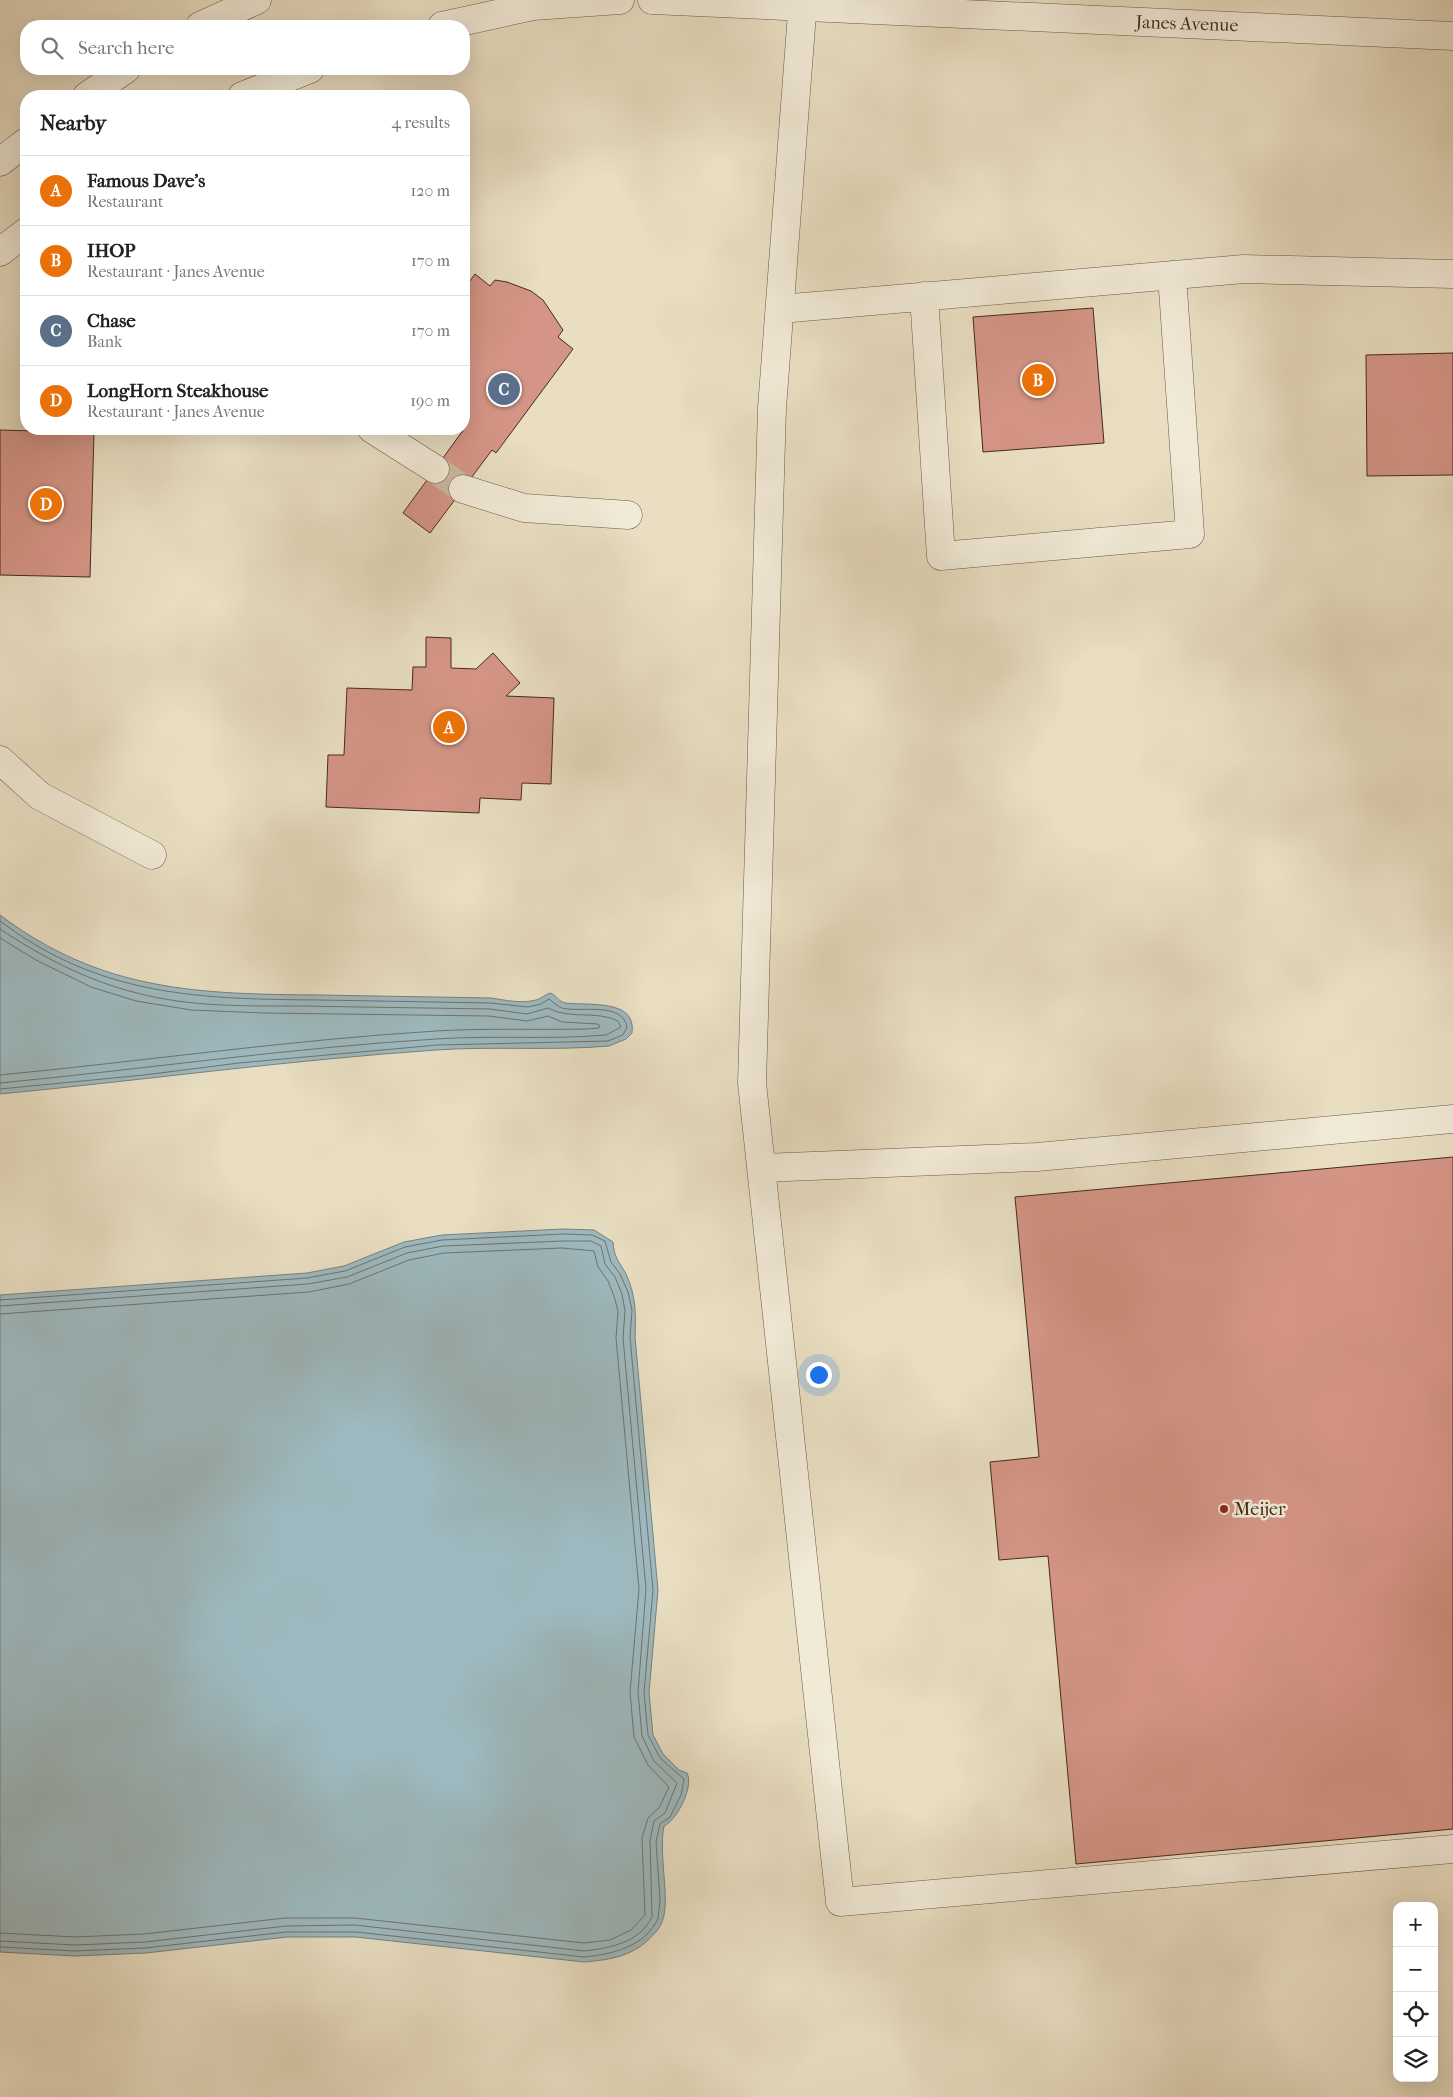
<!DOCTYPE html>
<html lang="en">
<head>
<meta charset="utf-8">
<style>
  :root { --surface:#fff; --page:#f2f2f2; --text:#222; --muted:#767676; --line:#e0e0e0; --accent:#d93025 }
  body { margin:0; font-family:"IM FELL French Canon",serif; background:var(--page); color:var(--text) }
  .controls { position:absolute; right:15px; bottom:15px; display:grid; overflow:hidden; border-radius:10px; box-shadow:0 5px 20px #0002 }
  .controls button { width:45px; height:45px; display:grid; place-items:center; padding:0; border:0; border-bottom:1px solid var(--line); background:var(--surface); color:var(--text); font:25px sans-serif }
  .you { position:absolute; left:818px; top:1374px; width:18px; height:18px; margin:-12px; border:4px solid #fff; border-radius:50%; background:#1a73e8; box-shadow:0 0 0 8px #1a73e833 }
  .badge { display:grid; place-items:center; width:32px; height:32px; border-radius:50%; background:var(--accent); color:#fff; font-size:16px; font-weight:700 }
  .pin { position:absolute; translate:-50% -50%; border:2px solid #fff; box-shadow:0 1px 5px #0006 }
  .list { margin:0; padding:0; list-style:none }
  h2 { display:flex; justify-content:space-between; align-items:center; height:65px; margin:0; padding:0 20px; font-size:21px }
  h2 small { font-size:16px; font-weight:400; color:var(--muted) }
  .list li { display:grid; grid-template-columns:32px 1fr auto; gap:15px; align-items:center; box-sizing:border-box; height:70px; padding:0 20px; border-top:1px solid var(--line) }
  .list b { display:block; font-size:19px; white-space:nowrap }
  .list p { margin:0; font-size:16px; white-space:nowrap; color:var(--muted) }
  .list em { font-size:16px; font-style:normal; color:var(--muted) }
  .icon { flex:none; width:28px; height:28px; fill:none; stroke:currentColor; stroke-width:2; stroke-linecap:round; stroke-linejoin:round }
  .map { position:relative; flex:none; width:1453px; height:2097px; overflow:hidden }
  .search { position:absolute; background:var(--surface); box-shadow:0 5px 20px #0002; left:20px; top:20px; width:450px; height:55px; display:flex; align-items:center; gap:12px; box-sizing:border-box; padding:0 18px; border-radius:20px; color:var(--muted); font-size:19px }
  .panel { position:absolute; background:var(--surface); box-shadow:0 5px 20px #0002; left:20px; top:90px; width:450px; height:345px; border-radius:20px }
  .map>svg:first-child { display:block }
  .water { fill:#9db9bf; stroke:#79807f }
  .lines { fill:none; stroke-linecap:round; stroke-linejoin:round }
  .shore { stroke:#70726e; stroke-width:1 }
  .building { fill:#d59586; stroke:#442b1e }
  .minor-tunnel { stroke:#c8baa1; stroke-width:28; stroke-dasharray:28 14; stroke-linecap:butt }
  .minor-casing { stroke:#6d5847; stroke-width:29 }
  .minor { stroke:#f1ead7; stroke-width:28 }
  .poi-dot { fill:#8f2418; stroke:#f1ead7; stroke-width:2 }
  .labels { text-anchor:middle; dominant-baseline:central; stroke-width:5; stroke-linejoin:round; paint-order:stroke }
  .street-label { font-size:18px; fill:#442b1e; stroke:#f1ead7 }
  .poi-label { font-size:18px; fill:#442b1e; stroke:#f1ead7; text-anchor:start }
</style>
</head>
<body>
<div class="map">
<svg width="1453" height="2097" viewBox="0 0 1453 2097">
  <rect width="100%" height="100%" fill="#e9dec2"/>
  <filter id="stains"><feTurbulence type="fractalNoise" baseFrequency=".004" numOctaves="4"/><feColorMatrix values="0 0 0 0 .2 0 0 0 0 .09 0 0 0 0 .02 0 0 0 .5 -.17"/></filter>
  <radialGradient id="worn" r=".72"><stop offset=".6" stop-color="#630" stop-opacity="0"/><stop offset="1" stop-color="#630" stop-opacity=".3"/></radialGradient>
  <path class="water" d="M 0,915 C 102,992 199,994 320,995 C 377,996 434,997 491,998 C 505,1000 521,1004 536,1000 C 541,999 544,995 550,993 C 557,995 558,1002 566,1003 C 587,1006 637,998 632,1033 L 626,1039 L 609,1046 C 552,1051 493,1046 436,1050 C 290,1060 145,1080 0,1094 Z
    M 563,1229 L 594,1230 L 613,1242 C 614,1258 619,1261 626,1274 C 636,1296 636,1314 635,1337 L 658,1590 L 649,1693 L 653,1735 L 663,1754 L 679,1770 L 687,1773 C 694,1787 677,1820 664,1826 C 658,1855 671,1901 662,1922 C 659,1930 654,1934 648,1940 C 630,1957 608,1960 584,1962 L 356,1937 L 287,1937 L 146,1953 L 75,1956 L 0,1952 L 0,1295 L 307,1273 L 344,1266 L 404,1242 L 442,1235 Z"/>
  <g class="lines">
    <path class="shore" d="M 0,921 C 100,997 200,999 320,1000 C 377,1001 433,1002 490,1003 L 528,1007 L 541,1004 L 549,999 C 553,1002 557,1006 562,1008 C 581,1013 622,1001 627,1027 L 623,1035 L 608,1041 L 437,1045 L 239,1063 L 144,1075 L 0,1089
      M 0,929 C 42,957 88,981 137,993 C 189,1007 246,1006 300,1006 C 363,1007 426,1008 490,1009 L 527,1014 L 548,1008 C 570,1020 596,1010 618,1021 L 621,1027 L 606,1035 C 550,1040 493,1035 436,1039 C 290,1048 145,1069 0,1083
      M 0,938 L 36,960 L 91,987 L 136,1001 L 191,1010 L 263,1013 L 489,1016 L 527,1021 L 548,1016 L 562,1022 L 598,1024 L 600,1026 L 599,1028 L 587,1029 C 536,1030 486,1028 436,1031 C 290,1040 145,1061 0,1075
      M 0,1300 L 307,1278 L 345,1271 L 405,1247 L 442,1240 L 563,1234 L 592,1235 L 605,1241 L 611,1262 L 620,1274 L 628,1292 L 632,1310 L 630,1337 L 653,1590 L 644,1693 L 648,1735 L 660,1758 L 684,1779 L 681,1795 L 670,1817 L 660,1824 L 656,1842 L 660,1900 L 658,1919 C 644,1947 613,1954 584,1957 L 356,1932 L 286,1932 L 145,1948 L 75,1951 L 0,1947
      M 0,1306 L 308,1284 L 347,1277 L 407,1253 L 443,1246 L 563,1241 L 591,1241 L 601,1246 L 605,1264 L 615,1277 L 622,1294 L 625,1311 L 623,1338 L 646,1589 L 638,1692 L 642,1736 L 654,1761 L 677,1783 L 665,1813 L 654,1821 L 650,1840 L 652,1917 C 639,1943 610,1948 584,1951 L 355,1925 L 286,1926 L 145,1942 L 75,1945 L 0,1941
      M 0,1314 L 309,1292 L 349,1284 L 409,1260 L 444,1253 L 562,1248 L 594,1251 L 598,1267 L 608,1281 L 614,1296 L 618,1311 L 616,1338 L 639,1589 L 630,1692 L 634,1737 L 648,1765 L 669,1787 L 659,1808 L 648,1818 L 642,1838 L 645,1915 L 631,1930 L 610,1940 L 584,1943 L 355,1918 L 285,1918 L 144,1934 L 75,1937 L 0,1933"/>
  </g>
  <path class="building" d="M 475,274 L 490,286 L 495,280 L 507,282 L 531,291 L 543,300 L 563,330 L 558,337 L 573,349 L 496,453 L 492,450 L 430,533 L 403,513 L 464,429 L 464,289 Z
    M 1093,308 L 1104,443 L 983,452 L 973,317 Z
    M 1453,353 L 1453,475 L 1367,476 L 1366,355 Z
    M 35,429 L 65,429 L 65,432 L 94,432 L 90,577 L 0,575 L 0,430 L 35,431 Z
    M 426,637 L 451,638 L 451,668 L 476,669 L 493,653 L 520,683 L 506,696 L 554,698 L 551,784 L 522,783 L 521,800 L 480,798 L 479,813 L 326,807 L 328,755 L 344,755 L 347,688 L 412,690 L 413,667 L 426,667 Z
    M 1453,1157 L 1453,1829 L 1076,1864 L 1048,1556 L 999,1560 L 990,1462 L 1039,1457 L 1015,1197 Z"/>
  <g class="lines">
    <path class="minor-tunnel" d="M 435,469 L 463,489"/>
    <defs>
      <path id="minor" d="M 652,0 L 1453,36
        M 803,0 L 772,408 L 752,1083 L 840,1902 L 1453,1849
        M 200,26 L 257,0
        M 442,26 L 533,6 L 620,0
        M 87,96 L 126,69
        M 242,96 L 310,69
        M 0,162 L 26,142
        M 0,252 L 26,232
        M 924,296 L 941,556 L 1190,534 L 1172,275
        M 780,309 L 1244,269 L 1453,274
        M 372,429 L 435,469
        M 463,489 L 524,508 L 628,515
        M 0,760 L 40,796 L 152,855
        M 761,1168 L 1037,1157 L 1453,1119"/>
    </defs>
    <use href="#minor" class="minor-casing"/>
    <use href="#minor" class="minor"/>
  </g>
  <circle class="poi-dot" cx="1224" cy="1509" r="5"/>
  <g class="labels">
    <g class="street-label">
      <text transform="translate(1187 24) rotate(2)">Janes Avenue</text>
    </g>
    <g class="poi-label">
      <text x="1234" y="1509">Meijer</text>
    </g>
  </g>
  <rect width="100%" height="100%" filter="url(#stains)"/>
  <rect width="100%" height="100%" fill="url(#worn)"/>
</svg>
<div class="controls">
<button>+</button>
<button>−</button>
<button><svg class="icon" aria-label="locate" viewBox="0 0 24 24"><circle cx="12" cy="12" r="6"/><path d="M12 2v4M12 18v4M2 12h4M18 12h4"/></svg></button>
<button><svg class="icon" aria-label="layers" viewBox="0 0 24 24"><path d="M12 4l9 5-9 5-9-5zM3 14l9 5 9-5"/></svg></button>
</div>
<div class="you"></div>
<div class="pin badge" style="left:449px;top:727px;background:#e8710a">A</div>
<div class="pin badge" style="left:1038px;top:380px;background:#e8710a">B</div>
<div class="pin badge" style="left:504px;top:389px;background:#5c6f8a">C</div>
<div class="pin badge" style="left:46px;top:504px;background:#e8710a">D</div>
<div class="search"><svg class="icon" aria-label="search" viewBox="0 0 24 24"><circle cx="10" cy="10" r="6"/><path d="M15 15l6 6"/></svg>Search here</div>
<section class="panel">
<h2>Nearby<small>4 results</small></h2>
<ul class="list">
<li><span class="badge" style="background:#e8710a">A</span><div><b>Famous Dave's</b><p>Restaurant</p></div><em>120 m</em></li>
<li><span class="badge" style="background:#e8710a">B</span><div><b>IHOP</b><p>Restaurant · Janes Avenue</p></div><em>170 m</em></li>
<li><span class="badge" style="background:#5c6f8a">C</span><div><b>Chase</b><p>Bank</p></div><em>170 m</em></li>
<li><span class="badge" style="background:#e8710a">D</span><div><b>LongHorn Steakhouse</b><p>Restaurant · Janes Avenue</p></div><em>190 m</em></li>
</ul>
</section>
</div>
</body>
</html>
